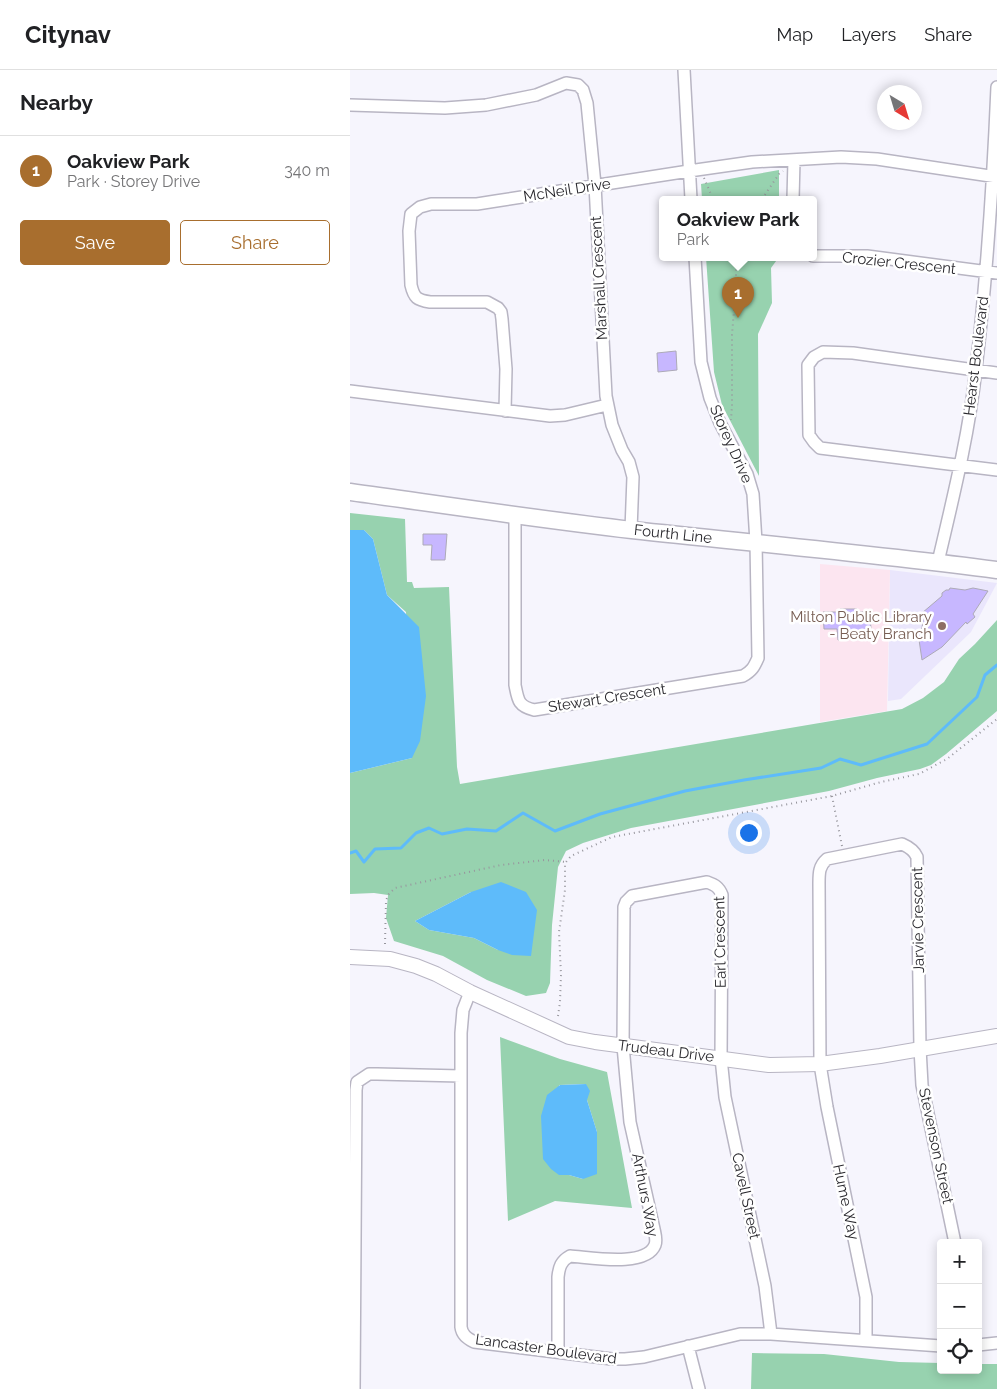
<!DOCTYPE html>
<html lang="en">
<head>
<meta charset="utf-8">
<style>
  :root { --surface:#fff; --page:#f6f6f6; --text:#202124; --muted:#757577; --line:#e0e0e0; --accent:#a86e2e }
  body { margin:0; font-family:Raleway,sans-serif; background:var(--page); color:var(--text) }
  .controls { position:absolute; right:15px; bottom:15px; display:grid; overflow:hidden; border-radius:5px; box-shadow:0 2px 12px #0003 }
  .controls button { width:45px; height:45px; display:grid; place-items:center; padding:0; border:0; border-bottom:1px solid var(--line); background:var(--surface); color:var(--text); font:25px sans-serif }
  .compass { position:absolute; left:527px; top:15px; width:45px; height:45px; border-radius:50%; background:var(--surface); box-shadow:0 2px 12px #0003; rotate:142deg }
  .you { position:absolute; left:398px; top:762px; width:18px; height:18px; margin:-12px; border:4px solid #fff; border-radius:50%; background:#1a73e8; box-shadow:0 0 0 8px #1a73e833 }
  .badge { display:grid; place-items:center; width:32px; height:32px; border-radius:50%; background:var(--accent); color:#fff; font-size:16px; font-weight:700 }
  .pin { position:absolute; translate:-50% -41px; filter:drop-shadow(0 1px 2px #0008) }
  .pin::after { content:''; position:absolute; top:26px; width:18px; height:15px; background:inherit; clip-path:polygon(0 0,100% 0,50% 100%) }
  .popup { position:absolute; left:309px; top:126px; width:158px; height:65px; box-sizing:border-box; display:grid; place-content:center; border-radius:5px; background:var(--surface); filter:drop-shadow(0 1px 4px #0005); font-size:16px; white-space:nowrap; color:var(--muted) }
  .popup b { font-size:19px; color:var(--text) }
  .popup::after { content:''; position:absolute; left:50%; top:100%; margin-left:-10px; border:10px solid transparent; border-top-color:var(--surface) }
  .list { margin:0; padding:0; list-style:none }
  h2 { display:flex; justify-content:space-between; align-items:center; height:65px; margin:0; padding:0 20px; font-size:21px }
  h2 small { font-size:16px; font-weight:400; color:var(--muted) }
  .list li { display:grid; grid-template-columns:32px 1fr auto; gap:15px; align-items:center; box-sizing:border-box; height:70px; padding:0 20px; border-top:1px solid var(--line) }
  .list b { display:block; font-size:19px; white-space:nowrap }
  .list p { margin:0; font-size:16px; white-space:nowrap; color:var(--muted) }
  .list em { font-size:16px; font-style:normal; color:var(--muted) }
  .actions { display:flex; gap:10px; padding:15px 20px }
  .actions a { flex:1; padding:11px 0; border:1px solid var(--accent); border-radius:5px; text-align:center; font-size:18px; color:var(--accent) }
  .actions .main { background:var(--accent); color:#fff }
  .icon { flex:none; width:28px; height:28px; fill:none; stroke:currentColor; stroke-width:2; stroke-linecap:round; stroke-linejoin:round }
  .map { position:relative; flex:none; width:647px; height:1319px; overflow:hidden }
  header { display:flex; align-items:center; gap:30px; box-sizing:border-box; height:70px; padding:0 25px; background:var(--surface); border-bottom:1px solid var(--line) }
  header strong { font-size:24px }
  nav { display:flex; gap:28px; margin-inline-start:auto; font-size:18px }
  main { display:flex }
  aside { flex:1; background:var(--surface) }
  .map>svg:first-child { display:block }
  .built { fill:#eae6fc }
  .education { fill:#fce5f0 }
  .green { fill:#97d2af; fill-rule:evenodd }
  .water { fill:#5ebbfa }
  .lines { fill:none; stroke-linecap:round; stroke-linejoin:round }
  .stream { stroke:#5ebbfa; stroke-width:3 }
  .building { fill:#c7b7ff; stroke:#adaab7 }
  .minor-casing { stroke:#b8b5c3; stroke-width:14 }
  .tertiary-casing { stroke:#b8b5c3; stroke-width:16 }
  .secondary-casing { stroke:#b8b5c3; stroke-width:19 }
  .path { stroke:#97969d; stroke-width:2; stroke-dasharray:1 4; stroke-linecap:butt }
  .minor { stroke:#fff; stroke-width:11 }
  .tertiary { stroke:#fff; stroke-width:14 }
  .secondary { stroke:#fff; stroke-width:16 }
  .education-dot { fill:#8d6e63; stroke:#fff; stroke-width:2 }
  .labels { text-anchor:middle; dominant-baseline:central; stroke-width:5; stroke-linejoin:round; paint-order:stroke }
  .street-label { font-size:15px; fill:#29282d; stroke:#fff }
  .education-label { font-size:15px; fill:#785e54; stroke:#fff; text-anchor:end }
</style>
</head>
<body>
<header>
<strong>Citynav</strong>
<nav><a>Map</a><a>Layers</a><a>Share</a></nav>
</header>
<main>
<aside>
<h2>Nearby<small></small></h2>
<ul class="list">
<li><span class="badge">1</span><div><b>Oakview Park</b><p>Park · Storey Drive</p></div><em>340 m</em></li>
</ul>
<div class="actions"><a class="main">Save</a><a>Share</a></div>
</aside>
<div class="map">
<svg width="647" height="1319" viewBox="0 0 647 1319">
  <rect width="100%" height="100%" fill="#f6f5fd"/>
  <path class="built" d="M 540,500 L 647,513 L 621,562 L 551,629 L 538,631 Z"/>
  <path class="education" d="M 470,494 L 540,500 L 537,641 L 470,652 Z"/>
  <path class="green" d="M 429,100 L 429,129 L 352,129 L 351,114 Z
    M 356,187 L 429,187 L 421,198 L 422,233 L 408,264 L 409,406 L 372,335 L 364,302 Z
    M 0,443 L 55,449 L 57,512 L 62,512 L 64,518 L 99,517 L 107,697 L 110,714 L 552,639 L 573,628 L 594,612 L 609,589 L 625,574 L 647,550 L 647,641 L 596,684 L 581,695 L 570,699 L 527,708 L 479,721 L 281,758 L 233,773 L 216,781 L 208,797 L 202,855 L 200,913 L 196,923 L 176,926 L 137,910 L 93,886 L 44,871 L 36,848 L 38,825 L 24,823 L 0,824 L 0,703 L 62,688 L 56,542 L 37,525 L 23,469 L 14,460 L 0,460 ZM 121,822 L 148,880 L 124,868 L 79,860 L 65,851 Z
    M 150,967 L 210,989 L 257,1002 L 282,1138 L 205,1131 L 158,1151 ZM 236,1014 L 237,1030 L 247,1062 L 233,1109 L 219,1105 L 209,1015 Z
    M 402,1283 L 474,1284 L 549,1292 L 591,1293 L 591,1300 L 628,1300 L 628,1294 L 647,1294 L 647,1319 L 401,1319 Z"/>
  <path class="water" d="M 0,460 L 14,460 L 23,469 L 37,525 L 69,557 L 76,626 L 70,671 L 62,688 L 0,703 Z
    M 151,812 L 176,822 L 187,840 L 181,886 L 162,885 L 148,880 L 124,868 L 79,860 L 65,851 L 121,822 Z
    M 236,1014 L 240,1021 L 237,1030 L 247,1062 L 247,1104 L 233,1109 L 219,1105 L 209,1105 L 201,1099 L 193,1089 L 191,1046 L 197,1025 L 210,1015 Z"/>
  <g class="lines">
    <path class="stream" d="M 0,783 L 6,781 L 14,792 L 25,779 L 51,778 L 66,763 L 79,758 L 92,764 L 117,759 L 146,761 L 173,743 L 205,761 L 250,744 L 335,721 L 394,710 L 471,698 L 490,689 L 511,695 L 577,674 L 627,627 L 635,605 L 647,595"/>
  </g>
  <path class="building" d="M 326,281 L 327,300 L 308,302 L 307,283 Z
    M 73,464 L 97,464 L 95,490 L 81,490 L 82,475 L 73,475 Z
    M 600,518 L 615,520 L 623,518 L 638,521 L 623,544 L 625,547 L 617,554 L 616,552 L 592,577 L 572,590 L 568,563 L 572,558 L 573,550 L 572,543 L 592,526 L 592,523 L 596,520 L 599,520 Z
    M 490,539 L 507,539 L 507,542 L 520,542 L 521,560 L 507,561 L 507,569 L 488,570 L 487,559 L 474,559 L 473,542 L 490,542 Z"/>
  <g class="lines">
    <defs>
      <path id="minor" d="M 334,0 L 341,129
        M 0,35 L 95,38 L 136,35 L 186,25 L 216,13 L 228,15 L 233,20 L 237,33 L 245,115 L 256,326 L 262,355 L 272,380 L 279,392 L 283,407 L 281,460
        M 443,129 L 444,90
        M 463,186 L 517,186 L 647,203
        M 647,303 L 503,283 L 473,282 L 464,287 L 458,295 L 459,365 L 464,372 L 470,378 L 647,400
        M 0,321 L 200,346 L 215,345 L 257,335
        M 155,341 L 156,299 L 152,249 L 151,242 L 148,238 L 137,232 L 80,232 C 67,230 64,228 61,215 L 59,161 L 61,144 L 70,137 L 81,134 L 127,134 L 146,131 L 339,101 L 402,92 L 491,87 L 527,89 L 647,107
        M 165,445 L 165,615 C 168,630 168,636 184,640 L 393,606 C 402,601 404,597 408,588 L 406,472 L 403,424 L 397,404 L 370,353 L 360,328 L 351,292 L 345,187
        M 588,492 C 603,428 619,364 626,299 C 637,206 643,111 647,17
        M 120,922 L 113,940 L 111,963 L 111,1257 C 112,1265 117,1268 124,1272 L 262,1289 L 275,1289 L 294,1287 L 390,1264 L 421,1264 L 591,1276
        M 516,1270 L 516,1227 L 477,1037 L 470,994 L 469,813 C 469,803 469,796 477,789 L 552,774 C 559,777 564,780 567,787 L 570,978 L 572,1015 L 605,1173
        M 628,1275 L 647,1273
        M 338,1276 L 349,1319
        M 208,1282 L 208,1207 C 209,1197 211,1191 220,1186 C 239,1187 296,1198 305,1175 C 307,1170 305,1164 304,1159 L 280,1052 L 273,976 L 274,837 L 276,832 L 282,826 L 357,812 C 365,815 369,817 372,825 L 371,988 L 375,1027 L 415,1216 L 421,1264
        M 4,1319 L 6,1020 L 7,1012 L 19,1004 L 27,1004 L 111,1006"/>
      <path id="tertiary" d="M 0,887 L 40,889 L 66,896 L 86,904 L 120,922 L 219,967 L 245,972 L 419,995 L 470,994 L 530,986 L 647,966"/>
      <path id="secondary" d="M 0,422 C 94,435 187,449 282,460 C 403,473 525,484 647,500"/>
    </defs>
    <use href="#minor" class="minor-casing"/>
    <use href="#tertiary" class="tertiary-casing"/>
    <use href="#secondary" class="secondary-casing"/>
    <path class="path" d="M 354,108 L 363,129
      M 412,129 L 429,104 L 433,101
      M 379,187 L 386,196 L 386,214 L 382,265 L 382,336 L 381,350
      M 386,196 L 397,187
      M 482,726 L 492,776
      M 35,874 L 36,831 L 38,825 L 45,818 L 151,795 L 195,790 L 216,792
      M 208,946 L 210,932 L 211,905 L 209,862 L 215,820 L 215,795 L 216,792 L 221,786 L 262,767 L 482,726 L 531,712 L 569,704 L 597,689 L 647,649"/>
    <use href="#minor" class="minor"/>
    <use href="#tertiary" class="tertiary"/>
    <use href="#secondary" class="secondary"/>
  </g>
  <circle class="education-dot" cx="592" cy="556" r="5"/>
  <g class="labels">
    <g class="street-label">
      <text transform="translate(217 120) rotate(-9)">McNeil Drive</text>
      <text transform="translate(549 193) rotate(6)">Crozier Crescent</text>
      <text transform="translate(249 208) rotate(-93)">Marshall Crescent</text>
      <text transform="translate(626 286) rotate(-83)">Hearst Boulevard</text>
      <text transform="translate(381 374) rotate(66)">Storey Drive</text>
      <text transform="translate(323 464) rotate(6)">Fourth Line</text>
      <text transform="translate(257 628) rotate(-9)">Stewart Crescent</text>
      <text transform="translate(568 850) rotate(-91)">Jarvie Crescent</text>
      <text transform="translate(370 872) rotate(-91)">Earl Crescent</text>
      <text transform="translate(316 981) rotate(7)">Trudeau Drive</text>
      <text transform="translate(586 1076) rotate(78)">Stevenson Street</text>
      <text transform="translate(295 1125) rotate(79)">Arthurs Way</text>
      <text transform="translate(396 1126) rotate(78)">Cavell Street</text>
      <text transform="translate(496 1132) rotate(78)">Hume Way</text>
      <text transform="translate(196 1279) rotate(8)">Lancaster Boulevard</text>
    </g>
    <g class="education-label">
      <text x="582" y="547">Milton Public Library<tspan x="582" dy="17">- Beaty Branch</tspan></text>
    </g>
  </g>
</svg>
<div class="controls">
<button>+</button>
<button>−</button>
<button><svg class="icon" aria-label="locate" viewBox="0 0 24 24"><circle cx="12" cy="12" r="6"/><path d="M12 2v4M12 18v4M2 12h4M18 12h4"/></svg></button>
</div>
<svg class="compass" viewBox="-18 -18 36 36"><path d="M0-13l5 13h-10z" fill="#e53935"/><path d="M0 13l5-13h-10z" fill="#757577"/></svg>
<div class="you"></div>
<div class="pin badge" style="left:388px;top:248px">1</div>
<div class="popup"><b>Oakview Park</b>Park</div>
</div>
</main>
</body>
</html>
